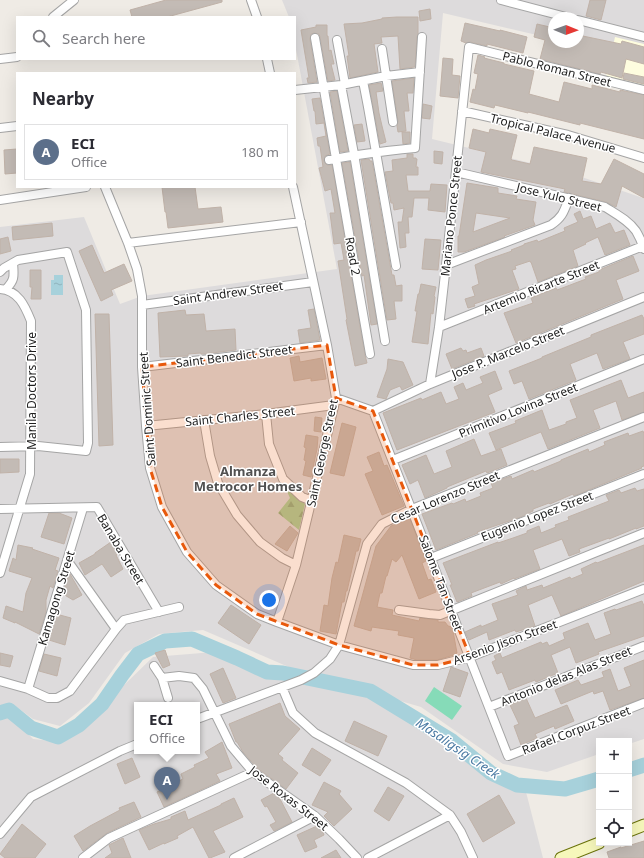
<!DOCTYPE html>
<html lang="en">
<head>
<meta charset="utf-8">
<style>
  :root { --surface:#fff; --page:#f7f7f7; --text:#2b2b33; --muted:#7c7c81; --line:#e1e1e2; --accent:#2563eb }
  body { margin:0; font-family:"Noto Sans",sans-serif; background:var(--page); color:var(--text) }
  .controls { position:absolute; right:12px; bottom:12px; display:grid; overflow:hidden; border-radius:0px; box-shadow:0 4px 16px #0002 }
  .controls button { width:36px; height:36px; display:grid; place-items:center; padding:0; border:0; border-bottom:1px solid var(--line); background:var(--surface); color:var(--text); font:20px sans-serif }
  .compass { position:absolute; left:548px; top:12px; width:36px; height:36px; border-radius:50%; background:var(--surface); box-shadow:0 4px 16px #0002; rotate:91deg }
  .you { position:absolute; left:269px; top:600px; width:14px; height:14px; margin:-10px; border:3px solid #fff; border-radius:50%; background:#1a73e8; box-shadow:0 0 0 6px #1a73e833 }
  .badge { display:grid; place-items:center; width:26px; height:26px; border-radius:50%; background:var(--accent); color:#fff; font-size:13px; font-weight:700 }
  .pin { position:absolute; translate:-50% -33px; filter:drop-shadow(0 1px 2px #0008) }
  .pin::after { content:''; position:absolute; top:21px; width:14px; height:12px; background:inherit; clip-path:polygon(0 0,100% 0,50% 100%) }
  .popup { position:absolute; left:134px; top:702px; width:66px; height:52px; box-sizing:border-box; display:grid; place-content:center; border-radius:0px; background:var(--surface); filter:drop-shadow(0 1px 3px #0005); font-size:13px; white-space:nowrap; color:var(--muted) }
  .popup b { font-size:15px; color:var(--text) }
  .popup::after { content:''; position:absolute; left:50%; top:100%; margin-left:-8px; border:8px solid transparent; border-top-color:var(--surface) }
  .list { margin:0; padding:0; list-style:none }
  h2 { display:flex; justify-content:space-between; align-items:center; height:52px; margin:0; padding:0 16px; font-size:17px }
  h2 small { font-size:13px; font-weight:400; color:var(--muted) }
  .list li { display:grid; grid-template-columns:26px 1fr auto; gap:12px; align-items:center; box-sizing:border-box; height:56px; margin:0 8px 8px; padding:0 8px; border:1px solid var(--line); border-radius:0px }
  .list b { display:block; font-size:15px; white-space:nowrap }
  .list p { margin:0; font-size:13px; white-space:nowrap; color:var(--muted) }
  .list em { font-size:13px; font-style:normal; color:var(--muted) }
  .icon { flex:none; width:22px; height:22px; fill:none; stroke:currentColor; stroke-width:2; stroke-linecap:round; stroke-linejoin:round }
  .map { position:relative; flex:none; width:644px; height:858px; overflow:hidden }
  .search { position:absolute; background:var(--surface); box-shadow:0 4px 16px #0002; left:16px; top:16px; width:280px; height:44px; display:flex; align-items:center; gap:10px; box-sizing:border-box; padding:0 14px; border-radius:0px; color:var(--muted); font-size:15px }
  .panel { position:absolute; background:var(--surface); box-shadow:0 4px 16px #0002; left:16px; top:72px; width:280px; height:116px; border-radius:0px }
  .map>svg:first-child { display:block }
  .residential { fill:#dddbdc; fill-rule:evenodd }
  .education { fill:#fefddf }
  .forest { fill:url(#forest-firs) }
  .pitch { fill:#86dbb8 }
  .water { fill:url(#water-ripples) }
  .lines { fill:none; stroke-linecap:round; stroke-linejoin:round }
  .river { stroke:#a7d1db; stroke-width:15 }
  .building { fill:#c3bbb5; stroke:#c0b2a8; fill-rule:evenodd }
  .street-casing { stroke:#a5a5a5; stroke-width:10 }
  .secondary-casing { stroke:#6a7209; stroke-width:13 }
  .street { stroke:#fff; stroke-width:8 }
  .secondary { stroke:#f6f7bb; stroke-width:11 }
  .marked { fill:#e8590c; fill-opacity:0.2; stroke:#e8590c; stroke-width:3; stroke-dasharray:8 5; stroke-linejoin:round }
  .labels { text-anchor:middle; dominant-baseline:central; stroke-width:3; stroke-linejoin:round; paint-order:stroke }
  .street-label { font-size:12px; fill:#1e1e1e; stroke:#fff }
  .neighbourhood-label { font-size:13px; font-weight:bold; fill:#515151; stroke:#fff }
  .water-label { font-size:13px; font-style:italic; fill:#4b7aa3; stroke:#fff }
</style>
</head>
<body>
<div class="map">
<svg width="644" height="858" viewBox="0 0 644 858">
  <defs>
    <pattern id="forest-firs" width="22" height="20" patternUnits="userSpaceOnUse"><rect width="22" height="20" fill="#abcd9b"/><path d="M5 1l3.5 6h-7zM16 11l3.5 6h-7z" fill="#93b085"/></pattern>
    <pattern id="water-ripples" width="26" height="14" patternUnits="userSpaceOnUse"><rect width="26" height="14" fill="#a7d1db"/><path d="M2 4q2-2 4 0t4 0M15 11q2-2 4 0t4 0" fill="none" stroke="#8fb3bc"/></pattern>
  </defs>
  <rect width="100%" height="100%" fill="#efebe5"/>
  <path class="residential" d="M 282,0 L 644,0 L 644,61 L 578,42 L 578,18 L 554,18 L 554,39 L 443,13 L 432,139 L 567,172 L 643,198 L 644,199 L 644,739 L 629,744 L 629,741 L 599,741 L 599,754 L 547,772 L 503,764 L 421,707 L 298,671 L 203,630 L 159,634 L 125,653 L 89,703 L 60,726 L 33,719 L 14,705 L 0,708 L 0,227 L 84,217 L 120,304 L 142,296 L 337,269 L 295,44 L 295,17 L 289,17 Z
    M 214,652 L 371,698 L 453,748 L 502,785 L 526,792 L 543,858 L 0,858 L 0,720 L 8,713 L 33,739 L 61,742 L 90,724 L 122,687 L 153,657 ZM 137,705 L 197,705 L 197,751 L 137,751 Z"/>
  <path class="education" d="M 615,37 L 644,44 L 644,86 L 606,77 Z"/>
  <path class="forest" d="M 284,485 L 305,504 L 299,530 L 278,513 L 290,498 Z"/>
  <path class="pitch" d="M 434,687 L 462,706 L 452,720 L 425,701 Z"/>
  <path class="water" d="M 54,275 L 63,275 L 63,295 L 51,295 L 51,280 L 54,280 Z"/>
  <g class="lines">
    <path class="river" d="M 0,713 L 9,710 L 31,728 L 58,737 L 79,725 L 102,704 L 122,675 L 138,654 L 165,641 L 192,639 L 237,658 L 267,672 L 283,673 L 370,691 L 452,741 L 491,773 L 517,785 L 565,789 L 599,779
      M 629,770 L 644,765"/>
  </g>
  <path class="building" d="M 166,0 L 222,0 L 222,2 L 167,17 L 132,17 L 130,10 Z
    M 590,0 L 606,0 L 601,20 L 586,16 Z
    M 430,9 L 431,19 L 420,21 L 419,11 Z
    M 397,17 L 418,17 L 418,34 L 417,37 L 415,67 L 400,69 L 398,36 L 381,37 L 382,43 L 374,44 L 378,72 L 350,78 L 347,56 L 349,56 L 344,24 L 362,23 L 382,19 L 382,18 Z
    M 465,23 L 500,31 L 500,30 L 527,37 L 523,53 L 487,44 L 487,46 L 470,42 L 466,43 L 461,41 Z
    M 537,24 L 554,28 L 554,42 L 578,42 L 578,35 L 621,44 L 622,41 L 644,47 L 644,64 L 626,59 L 622,78 L 601,72 L 600,74 L 540,59 L 545,40 L 534,37 Z
    M 316,25 L 327,25 L 327,36 L 328,36 L 329,51 L 331,50 L 334,64 L 331,64 L 335,80 L 328,81 L 320,37 L 319,34 L 314,33 L 311,34 L 310,39 L 317,82 L 308,83 L 307,78 L 309,78 L 301,30 L 316,27 Z
    M 478,55 L 485,57 L 484,58 L 504,63 L 504,64 L 534,71 L 529,94 L 559,102 L 564,82 L 592,89 L 592,85 L 620,92 L 620,90 L 644,95 L 644,139 L 580,123 L 580,125 L 528,112 L 528,113 L 495,105 L 494,108 L 470,102 L 473,89 L 475,90 L 478,74 L 474,73 Z
    M 443,58 L 453,59 L 452,75 L 460,76 L 458,98 L 440,96 Z
    M 624,73 L 644,77 L 644,84 L 623,79 Z
    M 414,78 L 413,93 L 407,93 L 409,111 L 404,111 L 406,131 L 398,132 L 397,126 L 398,121 L 392,81 Z
    M 381,83 L 383,91 L 376,92 L 379,113 L 382,126 L 386,142 L 380,144 L 369,85 Z
    M 337,91 L 348,151 L 340,152 L 330,92 Z
    M 320,98 L 330,154 L 325,156 L 324,161 L 325,163 L 327,165 L 332,165 L 365,355 L 367,363 L 355,366 L 346,320 L 347,319 L 338,261 L 344,260 L 341,243 L 334,244 L 330,213 L 335,213 L 331,189 L 325,191 L 319,168 L 323,167 L 320,146 L 318,146 L 317,138 L 326,136 L 324,123 L 316,124 L 315,111 L 314,111 L 312,99 Z
    M 423,104 L 432,106 L 430,119 L 422,118 Z
    M 362,124 L 365,141 L 357,142 L 354,125 Z
    M 473,129 L 489,133 L 490,129 L 517,135 L 511,159 L 512,160 L 530,164 L 534,147 L 587,158 L 582,181 L 601,184 L 614,159 L 644,174 L 644,198 L 622,186 L 616,207 L 606,202 L 564,192 L 565,189 L 481,172 L 486,152 L 469,148 Z
    M 402,132 L 410,132 L 410,143 L 403,144 Z
    M 17,149 L 17,173 L 5,174 L 4,150 Z
    M 434,151 L 443,152 L 442,164 L 434,163 Z
    M 407,154 L 413,154 L 413,158 L 416,158 L 416,159 L 417,159 L 416,167 L 418,167 L 418,175 L 406,175 L 408,191 L 430,191 L 431,184 L 447,185 L 445,212 L 428,210 L 429,198 L 414,198 L 412,217 L 408,217 L 409,233 L 405,233 L 406,247 L 400,248 L 398,222 L 402,222 L 404,208 L 394,210 L 393,203 L 391,203 L 385,172 L 393,171 L 392,160 L 407,158 Z
    M 369,159 L 370,161 L 372,161 L 392,275 L 394,275 L 396,286 L 402,285 L 402,301 L 394,301 L 396,319 L 387,320 L 361,160 Z
    M 350,162 L 377,324 L 371,325 L 364,275 L 362,276 L 342,163 Z
    M 467,183 L 498,188 L 498,193 L 517,196 L 516,199 L 536,202 L 533,220 L 535,225 L 504,236 L 505,237 L 464,252 L 458,252 L 458,236 L 459,236 ZM 476,213 L 510,218 L 473,232 Z
    M 162,187 L 195,187 L 198,209 L 221,207 L 223,222 L 168,228 L 166,212 L 165,212 Z
    M 580,211 L 583,219 L 591,216 L 596,229 L 610,223 L 615,233 L 624,230 L 630,245 L 605,255 L 598,237 L 585,243 L 586,244 L 573,250 L 578,266 L 538,282 L 531,262 L 530,262 L 530,261 L 515,266 L 516,269 L 512,270 L 519,289 L 474,304 L 475,306 L 468,308 L 465,299 L 475,296 L 472,287 L 479,284 L 475,265 L 486,260 L 512,251 L 511,250 L 524,245 L 524,244 L 537,240 L 538,242 L 565,231 L 564,228 L 578,222 L 574,214 Z
    M 52,223 L 53,236 L 13,240 L 12,227 Z
    M 8,237 L 11,251 L 0,254 L 0,239 Z
    M 425,239 L 441,240 L 438,270 L 422,269 Z
    M 92,245 L 104,273 L 124,264 L 132,281 L 111,290 L 113,295 L 101,301 L 79,251 Z
    M 633,256 L 639,271 L 616,280 L 623,299 L 516,343 L 504,313 L 533,303 L 531,298 L 556,288 L 557,290 L 586,279 L 585,277 L 599,272 L 599,270 Z
    M 30,270 L 41,270 L 41,299 L 31,299 L 32,287 L 30,287 Z
    M 421,284 L 436,287 L 434,296 L 435,297 L 433,314 L 431,313 L 428,344 L 412,342 L 417,311 L 415,311 L 418,294 L 419,294 Z
    M 314,309 L 320,340 L 300,343 L 298,330 L 311,328 L 308,310 Z
    M 185,310 L 186,315 L 204,314 L 206,331 L 235,329 L 236,350 L 204,354 L 201,354 L 201,353 L 188,354 L 188,356 L 160,357 L 158,313 Z
    M 95,314 L 109,314 L 113,445 L 99,446 Z
    M 642,315 L 644,319 L 644,334 L 623,342 L 630,359 L 603,369 L 597,353 L 570,364 L 576,380 L 529,399 L 522,381 L 514,384 L 509,371 L 542,358 L 542,357 L 591,337 L 591,335 Z
    M 461,348 L 463,351 L 466,350 L 467,353 L 481,348 L 484,356 L 452,369 L 446,354 Z
    M 299,356 L 300,362 L 322,358 L 326,379 L 311,381 L 311,378 L 294,381 L 290,358 Z
    M 388,359 L 403,362 L 413,385 L 402,390 L 400,386 L 390,390 L 386,399 L 377,397 L 387,369 Z
    M 495,371 L 502,389 L 488,395 L 495,412 L 397,450 L 383,413 L 421,398 L 422,400 L 441,392 L 446,404 L 459,399 L 454,387 L 463,383 L 466,390 L 483,383 L 480,377 Z
    M 621,380 L 628,398 L 644,392 L 644,412 L 622,420 L 616,401 L 593,410 L 600,428 L 548,449 L 541,432 L 496,450 L 489,433 L 516,423 L 515,421 L 542,410 L 549,430 L 566,424 L 566,422 L 577,418 L 570,400 Z
    M 315,417 L 322,418 L 321,432 L 314,431 Z
    M 342,423 L 356,427 L 344,476 L 330,473 Z
    M 643,431 L 644,434 L 644,466 L 641,467 L 642,468 L 574,496 L 573,494 L 550,504 L 549,503 L 533,509 L 533,511 L 521,517 L 477,532 L 478,533 L 436,550 L 422,514 L 452,503 L 453,504 L 465,499 L 466,502 L 481,496 L 480,493 L 493,488 L 491,483 L 511,476 L 512,479 L 533,470 L 534,472 L 561,461 L 561,460 L 588,449 L 589,452 L 605,445 L 604,442 L 628,433 L 629,436 Z
    M 306,435 L 318,437 L 317,449 L 311,477 L 303,475 L 306,461 L 304,460 L 306,448 L 304,447 Z
    M 474,439 L 481,456 L 501,449 L 507,465 L 487,473 L 486,471 L 447,487 L 447,488 L 425,498 L 418,480 L 410,484 L 402,465 L 426,455 L 434,474 L 452,467 L 446,451 Z
    M 379,452 L 384,466 L 387,465 L 404,506 L 382,515 L 365,474 L 373,471 L 367,457 Z
    M 0,459 L 19,459 L 19,472 L 0,473 Z
    M 635,488 L 637,491 L 644,489 L 644,526 L 636,529 L 636,528 L 609,539 L 609,538 L 579,549 L 580,552 L 569,556 L 562,539 L 533,550 L 540,569 L 514,579 L 514,578 L 501,584 L 500,582 L 471,593 L 472,596 L 457,602 L 450,585 L 452,585 L 443,563 L 498,542 L 498,543 L 513,538 L 527,533 L 527,531 L 539,526 L 541,533 L 556,527 L 555,525 L 569,520 L 568,517 L 609,501 L 606,495 L 619,490 L 621,493 Z
    M 49,513 L 59,513 L 72,518 L 64,544 L 41,537 Z
    M 410,519 L 426,561 L 422,563 L 428,580 L 431,579 L 436,592 L 419,599 L 402,555 L 396,562 L 392,559 L 387,576 L 386,576 L 382,593 L 380,593 L 377,607 L 393,610 L 392,615 L 419,621 L 420,618 L 438,620 L 438,622 L 445,622 L 448,626 L 452,627 L 453,631 L 457,653 L 454,655 L 437,660 L 417,660 L 410,658 L 414,638 L 398,635 L 399,631 L 372,627 L 371,631 L 354,626 L 376,546 L 391,526 Z
    M 290,526 L 298,533 L 287,551 L 275,544 Z
    M 344,535 L 361,539 L 358,551 L 356,551 L 347,591 L 346,591 L 344,602 L 342,602 L 336,634 L 320,631 L 324,605 L 328,606 L 332,578 L 336,562 L 338,563 Z
    M 111,542 L 118,554 L 116,555 L 123,569 L 111,577 L 102,564 L 85,575 L 79,563 L 95,554 L 95,553 Z
    M 18,545 L 33,548 L 32,549 L 59,558 L 55,570 L 58,571 L 53,588 L 50,586 L 46,600 L 46,612 L 39,634 L 15,622 L 15,623 L 3,618 L 6,606 L 23,612 L 26,593 L 32,578 L 9,571 L 13,558 L 16,560 Z
    M 644,545 L 644,581 L 561,616 L 552,595 L 528,605 L 535,626 L 516,632 L 515,630 L 489,640 L 487,632 L 469,640 L 465,632 L 481,625 L 481,627 L 498,620 L 492,604 L 518,595 L 516,591 L 526,586 L 527,590 L 542,585 L 543,588 L 570,577 L 571,579 L 583,574 L 581,569 L 596,562 L 597,563 Z
    M 70,574 L 82,595 L 73,600 L 63,594 L 68,576 Z
    M 642,601 L 644,606 L 644,636 L 598,652 L 599,654 L 576,663 L 570,647 L 551,655 L 558,673 L 536,682 L 535,680 L 509,690 L 502,672 L 497,674 L 492,662 L 496,660 L 494,656 L 500,653 L 502,658 L 541,642 L 542,644 L 547,642 L 549,646 L 565,639 L 563,633 L 588,623 L 595,640 L 611,634 L 604,613 L 615,609 L 616,610 Z
    M 231,605 L 261,625 L 249,644 L 218,623 Z
    M 56,614 L 71,618 L 65,645 L 49,640 Z
    M 165,650 L 170,665 L 163,668 L 155,653 Z
    M 0,653 L 13,656 L 10,667 L 0,665 Z
    M 44,654 L 61,658 L 57,676 L 39,671 Z
    M 644,660 L 644,698 L 610,710 L 603,691 L 594,694 L 593,691 L 561,704 L 555,690 L 578,680 L 581,685 L 604,677 L 602,672 L 610,669 L 618,691 L 631,686 L 624,668 Z
    M 451,667 L 468,673 L 460,697 L 443,691 Z
    M 223,668 L 236,698 L 223,703 L 210,674 Z
    M 526,698 L 535,718 L 567,705 L 574,721 L 555,729 L 554,726 L 535,734 L 537,738 L 521,745 L 514,726 L 519,724 L 510,705 Z
    M 280,703 L 285,716 L 300,729 L 278,754 L 283,758 L 282,760 L 298,773 L 286,789 L 257,768 L 243,752 L 237,742 L 236,742 L 229,724 Z
    M 354,721 L 387,736 L 378,756 L 345,741 Z
    M 222,742 L 232,768 L 216,774 L 220,781 L 164,807 L 157,792 L 183,779 L 181,774 L 195,767 L 194,765 L 209,758 L 205,752 Z
    M 312,748 L 331,760 L 320,776 L 302,765 Z
    M 132,758 L 140,777 L 125,784 L 117,764 Z
    M 324,782 L 341,791 L 339,794 L 352,809 L 334,826 L 324,816 L 328,812 L 312,805 Z
    M 388,787 L 404,796 L 389,821 L 374,811 Z
    M 274,793 L 279,797 L 292,822 L 274,831 L 270,825 L 276,822 L 267,806 L 265,807 L 261,800 Z
    M 499,795 L 515,823 L 483,842 L 467,814 Z
    M 234,798 L 243,817 L 213,831 L 225,852 L 210,858 L 209,858 L 193,827 L 177,836 L 178,838 L 164,844 L 164,843 L 149,850 L 139,830 L 154,824 L 171,819 L 171,817 L 185,811 L 188,820 L 221,805 L 221,804 Z
    M 134,802 L 141,817 L 107,833 L 83,851 L 74,836 L 90,826 L 120,810 L 119,808 Z
    M 22,824 L 46,844 L 35,858 L 5,858 L 0,854 Z
    M 317,826 L 322,830 L 324,835 L 314,840 L 317,847 L 305,852 L 297,835 Z
    M 123,838 L 131,858 L 105,858 L 112,853 L 109,845 Z
    M 644,841 L 644,858 L 609,858 L 607,852 L 621,847 L 621,848 Z
    M 336,850 L 341,858 L 321,858 Z"/>
  <g class="lines">
    <defs>
      <path id="street" d="M 251,0 L 257,17
        M 501,0 L 570,18
        M 53,17 L 74,0
        M 578,20 L 644,37
        M 315,38 L 370,354
        M 337,40 L 345,84
        M 382,49 L 393,122
        M 0,59 L 17,57
        M 267,59 L 270,73
        M 363,81 L 368,107 L 396,266
        M 341,85 L 354,154 L 385,341
        M 295,90 L 341,85 L 386,76 L 420,72
        M 462,111 L 568,135 L 644,158
        M 0,128 L 17,126
        M 329,160 C 358,154 385,151 415,148 L 422,37
        M 456,172 L 605,207 C 616,214 628,220 636,231 C 639,236 642,243 644,249
        M 105,187 L 128,243 L 137,269 L 142,296 L 142,367 L 146,426 L 150,468 L 162,507 L 187,552 L 216,585 L 257,614 L 277,622 L 339,645 L 413,665 L 438,665 L 470,657 L 644,589
        M 0,200 L 86,187
        M 128,243 L 301,222
        M 446,265 L 551,225 C 563,217 564,211 569,198
        M 0,272 L 4,268 L 18,260 L 67,252 L 86,310 L 88,443 L 86,451 L 38,446 L 0,447
        M 0,289 C 18,290 25,306 31,321 L 30,474 L 0,573
        M 6,289 C 15,280 14,276 13,263
        M 142,305 L 313,282
        M 439,327 L 643,246
        M 142,367 L 327,345
        M 430,384 L 439,327 L 446,265 L 469,47 L 644,90
        M 336,398 L 373,411
        M 373,411 L 508,756 L 644,703
        M 373,411 L 430,384 L 644,297
        M 266,414 L 269,444 L 283,479 L 302,497 L 312,501
        M 204,420 L 210,456 L 218,483 L 237,515 L 260,542 L 282,558 L 296,565
        M 146,426 L 266,414 L 334,405
        M 393,460 L 644,359
        M 0,509 L 97,507 L 159,612
        M 431,558 L 644,474
        M 67,560 L 116,629
        M 399,610 L 429,614 L 440,615 L 644,533
        M 277,622 L 296,565 L 336,398 L 327,345 L 293,187
        M 154,666 L 162,678 L 168,698
        M 162,678 L 179,676 L 194,678 L 203,689 L 231,746 L 253,772 L 315,816 L 339,839 L 357,858
        M 0,681 L 28,689 L 48,698 L 57,698 L 70,691 L 116,629 L 124,620 L 179,607
        M 282,687 L 293,713 L 315,733 L 406,783 L 450,815 L 461,832 L 473,858
        M 28,689 L 83,508
        M 489,707 L 644,646
        M 197,719 L 301,680 L 314,673 L 330,659 L 339,645 L 367,544 L 382,524 L 412,509 L 644,417
        M 0,834 L 31,797 L 120,751 L 137,744
        M 83,858 L 109,838 L 253,772
        M 234,858 L 315,816
        M 368,858 L 450,815"/>
      <path id="secondary" d="M 629,831 L 644,825
        M 561,858 L 599,843"/>
    </defs>
    <use href="#street" class="street-casing"/>
    <use href="#secondary" class="secondary-casing"/>
    <use href="#street" class="street"/>
    <use href="#secondary" class="secondary"/>
  </g>
  <path class="marked" d="M 327,345 L 336,398 L 373,411 L 470,657 L 438,665 L 413,665 L 339,645 L 257,614 L 216,585 L 187,552 L 162,507 L 150,468 L 142,367 Z"/>
  <g class="labels">
    <g class="street-label">
      <text transform="translate(557 69) rotate(14)">Pablo Roman Street</text>
      <text transform="translate(553 133) rotate(14)">Tropical Palace Avenue</text>
      <text transform="translate(559 197) rotate(14)">Jose Yulo Street</text>
      <text transform="translate(451 216) rotate(-84)">Mariano Ponce Street</text>
      <text transform="translate(353 256) rotate(80)">Road 2</text>
      <text transform="translate(541 287) rotate(-22)">Artemio Ricarte Street</text>
      <text transform="translate(228 293) rotate(-8)">Saint Andrew Street</text>
      <text transform="translate(508 352) rotate(-22)">Jose P. Marcelo Street</text>
      <text transform="translate(234 356) rotate(-7)">Saint Benedict Street</text>
      <text transform="translate(31 391) rotate(-90)">Manila Doctors Drive</text>
      <text transform="translate(147 409) rotate(-94)">Saint Dominic Street</text>
      <text transform="translate(518 410) rotate(-22)">Primitivo Lovina Street</text>
      <text transform="translate(240 416) rotate(-6)">Saint Charles Street</text>
      <text transform="translate(322 453) rotate(-78)">Saint George Street</text>
      <text transform="translate(445 497) rotate(-23)">Cesar Lorenzo Street</text>
      <text transform="translate(537 516) rotate(-21)">Eugenio Lopez Street</text>
      <text transform="translate(121 549) rotate(59)">Banaba Street</text>
      <text transform="translate(441 583) rotate(69)">Salome Tan Street</text>
      <text transform="translate(56 598) rotate(-73)">Kamagong Street</text>
      <text transform="translate(505 642) rotate(-20)">Arsenio Jison Street</text>
      <text transform="translate(566 676) rotate(-22)">Antonio delas Alas Street</text>
      <text transform="translate(576 730) rotate(-21)">Rafael Corpuz Street</text>
      <text transform="translate(289 798) rotate(38)">Jose Roxas Street</text>
    </g>
    <g class="neighbourhood-label">
      <text x="248" y="471">Almanza<tspan x="248" dy="15">Metrocor Homes</tspan></text>
    </g>
    <g class="water-label">
      <text transform="translate(458 748) rotate(34)">Masaligsig Creek</text>
    </g>
  </g>
</svg>
<div class="controls">
<button>+</button>
<button>−</button>
<button><svg class="icon" aria-label="locate" viewBox="0 0 24 24"><circle cx="12" cy="12" r="6"/><path d="M12 2v4M12 18v4M2 12h4M18 12h4"/></svg></button>
</div>
<svg class="compass" viewBox="-18 -18 36 36"><path d="M0-13l5 13h-10z" fill="#e53935"/><path d="M0 13l5-13h-10z" fill="#7c7c81"/></svg>
<div class="you"></div>
<div class="pin badge" style="left:167px;top:800px;background:#5c6f8a">A</div>
<div class="popup"><b>ECI</b>Office</div>
<div class="search"><svg class="icon" aria-label="search" viewBox="0 0 24 24"><circle cx="10" cy="10" r="6"/><path d="M15 15l6 6"/></svg>Search here</div>
<section class="panel">
<h2>Nearby<small></small></h2>
<ul class="list">
<li><span class="badge" style="background:#5c6f8a">A</span><div><b>ECI</b><p>Office</p></div><em>180 m</em></li>
</ul>
</section>
</div>
</body>
</html>
